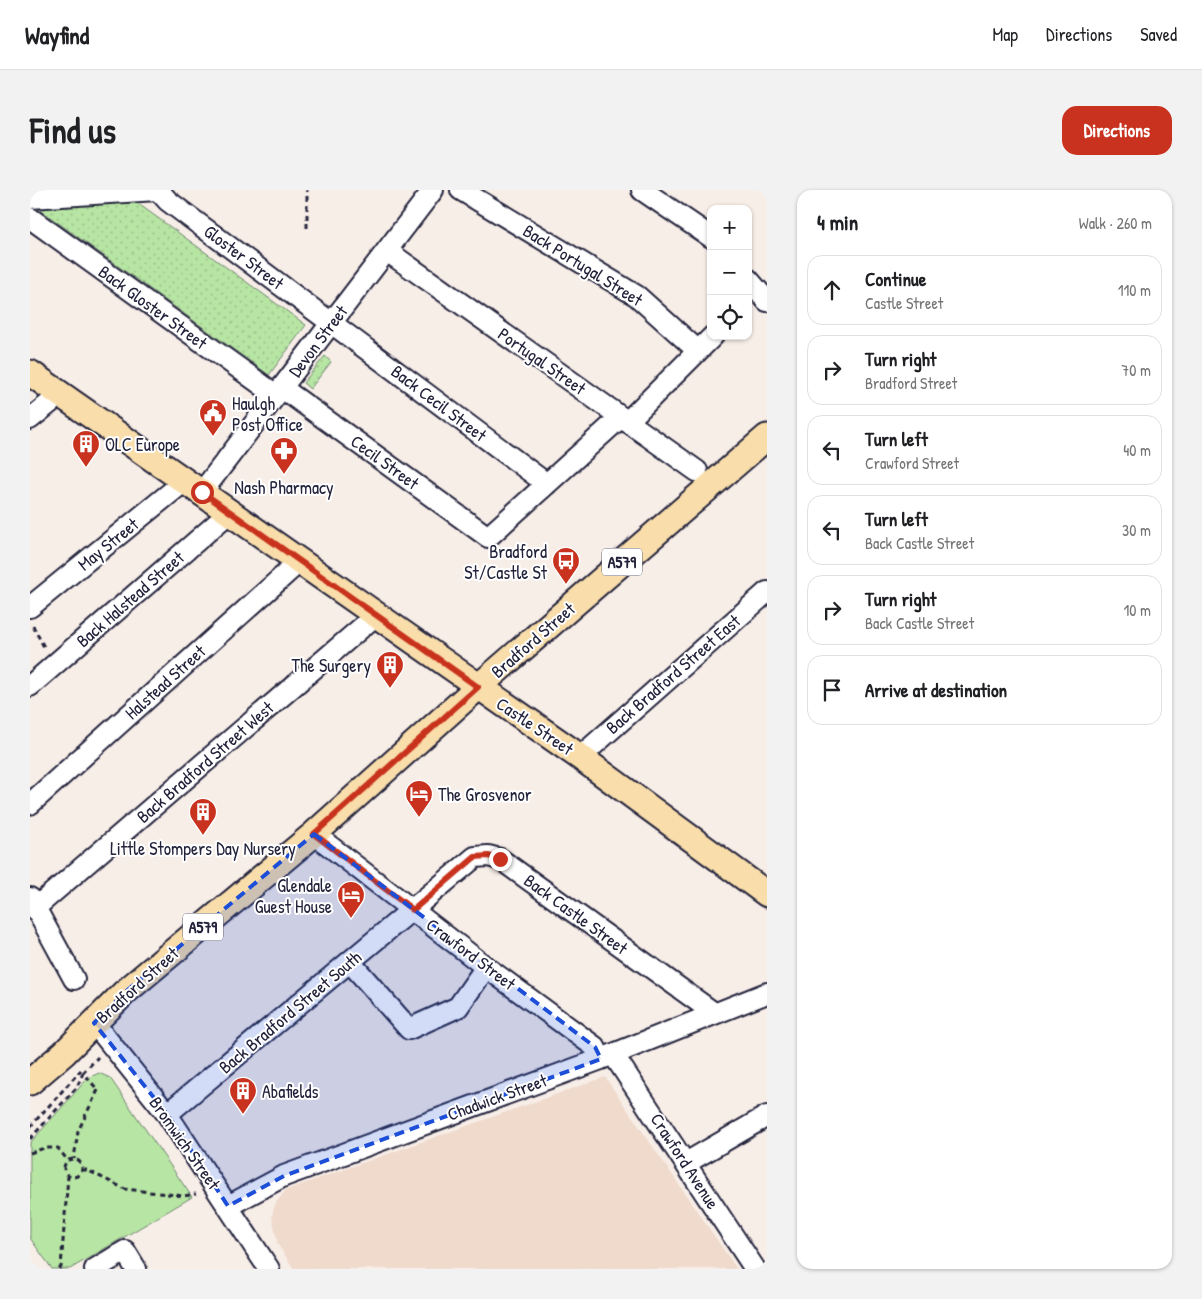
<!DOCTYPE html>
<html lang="en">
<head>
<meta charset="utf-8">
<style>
  :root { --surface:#fff; --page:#f2f2f2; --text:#202124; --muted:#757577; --line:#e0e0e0; --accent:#c8321e }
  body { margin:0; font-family:"Patrick Hand",sans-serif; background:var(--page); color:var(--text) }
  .controls { position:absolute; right:15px; top:15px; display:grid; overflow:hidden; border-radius:10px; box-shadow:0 1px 4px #0004 }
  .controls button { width:45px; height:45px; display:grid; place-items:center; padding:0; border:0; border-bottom:1px solid var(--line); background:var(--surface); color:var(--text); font:25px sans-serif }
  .stop { position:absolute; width:15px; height:15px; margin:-11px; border:4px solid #c8321e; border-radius:50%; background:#fff }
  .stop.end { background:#c8321e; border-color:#fff; box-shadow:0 1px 5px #0008 }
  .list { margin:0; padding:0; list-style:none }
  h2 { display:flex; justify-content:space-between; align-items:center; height:65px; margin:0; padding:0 20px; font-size:21px }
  h2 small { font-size:16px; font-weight:400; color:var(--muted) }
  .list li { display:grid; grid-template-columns:32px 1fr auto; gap:15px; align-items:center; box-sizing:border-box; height:70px; margin:0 10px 10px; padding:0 10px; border:1px solid var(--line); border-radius:15px }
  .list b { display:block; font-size:19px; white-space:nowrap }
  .list p { margin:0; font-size:16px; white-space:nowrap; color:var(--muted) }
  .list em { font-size:16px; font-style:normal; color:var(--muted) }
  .icon { flex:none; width:28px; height:28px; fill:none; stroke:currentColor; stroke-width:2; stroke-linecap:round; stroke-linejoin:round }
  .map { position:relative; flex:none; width:737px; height:1079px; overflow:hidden; border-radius:15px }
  header { display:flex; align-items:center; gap:30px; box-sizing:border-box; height:70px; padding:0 25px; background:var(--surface); border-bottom:1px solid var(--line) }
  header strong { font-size:24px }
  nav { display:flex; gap:28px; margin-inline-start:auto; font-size:18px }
  .intro { display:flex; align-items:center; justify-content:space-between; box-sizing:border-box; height:120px; padding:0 30px }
  h1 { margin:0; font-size:35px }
  .button { padding:12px 22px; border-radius:15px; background:var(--accent); color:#fff; font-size:18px; font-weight:700 }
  main { display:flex; gap:30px; padding:0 30px }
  aside { flex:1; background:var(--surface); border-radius:15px; box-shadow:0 1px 4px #0004 }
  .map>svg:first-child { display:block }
  .built { fill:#efdacc }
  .grass { fill:url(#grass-dots); stroke:#6c846f }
  .park { fill:#b7e5a3; stroke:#6c846f }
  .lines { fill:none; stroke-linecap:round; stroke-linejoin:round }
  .minor-casing { stroke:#22223b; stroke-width:24 }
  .major-casing { stroke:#22223b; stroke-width:29 }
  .path { stroke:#22223b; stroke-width:3; stroke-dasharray:5 4; stroke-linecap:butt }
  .minor { stroke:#fff; stroke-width:20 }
  .major { stroke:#f9deab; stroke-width:25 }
  .route { stroke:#c8321e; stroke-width:6 }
  .marked { fill:#1d4ed8; fill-opacity:0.2; stroke:#1d4ed8; stroke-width:4; stroke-dasharray:10 6; stroke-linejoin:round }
  .labels { text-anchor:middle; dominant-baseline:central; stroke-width:4; stroke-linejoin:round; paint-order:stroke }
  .shield { fill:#fff; stroke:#646476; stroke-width:1 }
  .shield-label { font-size:16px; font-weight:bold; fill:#22223b }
  .street-label { font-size:18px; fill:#22223b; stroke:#fff }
  .poi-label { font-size:18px; fill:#22223b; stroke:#fff; text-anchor:start }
</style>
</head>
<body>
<header>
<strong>Wayfind</strong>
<nav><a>Map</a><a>Directions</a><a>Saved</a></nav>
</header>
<div class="intro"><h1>Find us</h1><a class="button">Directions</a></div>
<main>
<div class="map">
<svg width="737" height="1079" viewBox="0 0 737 1079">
  <defs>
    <pattern id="grass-dots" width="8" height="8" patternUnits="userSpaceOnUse" patternTransform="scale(1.25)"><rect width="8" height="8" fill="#b7e5a3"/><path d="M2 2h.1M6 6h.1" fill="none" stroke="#9dc48d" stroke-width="1.8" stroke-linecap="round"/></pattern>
  </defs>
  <rect width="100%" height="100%" fill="#f8eee8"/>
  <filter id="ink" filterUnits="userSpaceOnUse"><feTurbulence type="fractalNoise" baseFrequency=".02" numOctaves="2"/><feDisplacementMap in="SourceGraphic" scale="10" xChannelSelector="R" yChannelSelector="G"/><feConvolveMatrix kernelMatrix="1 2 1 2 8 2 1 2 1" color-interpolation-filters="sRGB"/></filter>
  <g filter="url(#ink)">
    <path class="built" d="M 575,887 L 707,1079 L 264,1079 L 248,1055 L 242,1026 L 245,1014 L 256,1000 Z"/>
    <path class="grass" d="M 103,10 L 276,135 L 239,185 L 9,19 Z
      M 295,166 L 301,172 L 280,199 L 273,193 Z"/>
    <path class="park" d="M 69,883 L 80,888 L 162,1007 L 40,1079 L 22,1079 L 0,1048 L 0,953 L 58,888 Z"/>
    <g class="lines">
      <defs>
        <path id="minor" d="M 128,0 L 138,11 L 517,294
          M 431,0 L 607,106 L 667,160
          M 612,0 L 681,47
          M 0,8 L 127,0
          M 0,28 L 246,205
          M 357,61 L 667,281
          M 718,89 L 737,111
          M 252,198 L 458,347 L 591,227
          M 0,229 L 31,204
          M 597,232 L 683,146
          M 172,302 L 403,0
          M 0,417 L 156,290
          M 0,496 L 200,322
          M 550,567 L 737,402
          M 0,614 L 270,371
          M 284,644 L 456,777 L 565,857 L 571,869
          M 0,708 L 44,789
          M 5,718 L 345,426
          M 320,772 L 379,839 L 428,817 L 456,777
          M 64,833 L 137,924 L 239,1079
          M 583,864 L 725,1079
          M 137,924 L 445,667 L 458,666 L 470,669 L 684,823
          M 656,973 L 737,926
          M 198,1016 L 254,986 L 571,869 L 737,803
          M 65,1079 L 95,1061 L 106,1079"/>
        <path id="major" d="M 0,183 L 550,567 L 737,704
          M 0,892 L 34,863 L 95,802 L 284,644 L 448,497 L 737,247"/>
      </defs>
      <use href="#minor" class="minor-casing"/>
      <use href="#major" class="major-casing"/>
      <path class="path" d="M 277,38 L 277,0
        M 3,436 L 14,457
        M 53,883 L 68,867
        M 0,937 L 51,880
        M 0,949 L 47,897 L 53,883 L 68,900 L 48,941 L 44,969
        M 0,963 L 14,958 L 28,958 L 38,971
        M34 978a9 9 0 1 1 18 0a9 9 0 1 1-18 0Z
        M 52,980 L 57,980 L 95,999 L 154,1006 L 166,1004
        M 29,1079 L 31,1077 L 38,986"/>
      <use href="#minor" class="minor"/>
      <use href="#major" class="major"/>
    </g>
  </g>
  <g class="lines" filter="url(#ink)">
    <path class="route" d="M 172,302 L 448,497 L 284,644 L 383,720 L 445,667 L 458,666 L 470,669"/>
  </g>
  <path class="marked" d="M 284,644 L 565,857 L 571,869 L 254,986 L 198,1016 L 137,924 L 64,833 L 95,802 Z"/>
  <defs>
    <symbol id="civic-pin" viewBox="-11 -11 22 30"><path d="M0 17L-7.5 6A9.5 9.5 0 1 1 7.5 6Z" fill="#c8321e" stroke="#fff"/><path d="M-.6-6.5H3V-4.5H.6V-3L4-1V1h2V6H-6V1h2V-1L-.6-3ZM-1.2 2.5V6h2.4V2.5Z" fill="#fff"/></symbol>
    <symbol id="building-pin" viewBox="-11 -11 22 30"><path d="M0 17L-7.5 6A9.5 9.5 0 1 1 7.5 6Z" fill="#c8321e" stroke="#fff"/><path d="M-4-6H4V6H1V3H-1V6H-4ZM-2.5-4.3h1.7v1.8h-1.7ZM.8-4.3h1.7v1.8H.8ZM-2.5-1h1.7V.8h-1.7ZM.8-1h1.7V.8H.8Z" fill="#fff"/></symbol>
    <symbol id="pharmacy-pin" viewBox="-11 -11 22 30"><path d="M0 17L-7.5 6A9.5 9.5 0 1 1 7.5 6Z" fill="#c8321e" stroke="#fff"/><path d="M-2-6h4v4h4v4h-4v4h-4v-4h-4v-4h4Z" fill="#fff"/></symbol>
    <symbol id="bus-pin" viewBox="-11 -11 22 30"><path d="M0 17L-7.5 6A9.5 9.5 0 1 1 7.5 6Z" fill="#c8321e" stroke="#fff"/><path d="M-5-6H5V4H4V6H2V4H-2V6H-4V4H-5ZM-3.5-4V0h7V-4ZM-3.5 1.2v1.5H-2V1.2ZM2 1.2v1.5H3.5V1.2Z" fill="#fff"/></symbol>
    <symbol id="hotel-pin" viewBox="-11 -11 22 30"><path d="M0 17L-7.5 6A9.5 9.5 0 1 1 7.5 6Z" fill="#c8321e" stroke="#fff"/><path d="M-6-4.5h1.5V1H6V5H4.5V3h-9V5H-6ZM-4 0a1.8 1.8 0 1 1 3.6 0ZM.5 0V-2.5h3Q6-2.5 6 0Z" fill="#fff"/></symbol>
  </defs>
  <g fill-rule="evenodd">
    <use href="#civic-pin" x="167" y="207" width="32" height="43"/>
    <use href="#building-pin" x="40" y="238" width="32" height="43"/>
    <use href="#pharmacy-pin" x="238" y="245" width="32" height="43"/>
    <use href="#bus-pin" x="520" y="355" width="32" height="43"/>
    <use href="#building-pin" x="344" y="459" width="32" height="43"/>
    <use href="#hotel-pin" x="373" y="588" width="32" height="43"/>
    <use href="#building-pin" x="157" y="606" width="32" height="43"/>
    <use href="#hotel-pin" x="305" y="689" width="32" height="43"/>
    <use href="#building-pin" x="197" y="885" width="32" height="43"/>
  </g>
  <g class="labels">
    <g class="shield">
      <rect x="572" y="358.5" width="40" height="27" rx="4"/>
      <rect x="153" y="723.5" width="40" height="27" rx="4"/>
    </g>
    <g class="shield-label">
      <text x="592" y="372">A579</text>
      <text x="173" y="737">A579</text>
    </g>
    <g class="street-label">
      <text transform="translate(214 67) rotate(37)">Gloster Street</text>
      <text transform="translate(553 75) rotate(32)">Back Portugal Street</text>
      <text transform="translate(123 117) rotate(36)">Back Gloster Street</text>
      <text transform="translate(288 151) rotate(-53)">Devon Street</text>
      <text transform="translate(512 171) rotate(35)">Portugal Street</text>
      <text transform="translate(409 213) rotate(37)">Back Cecil Street</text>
      <text transform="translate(355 272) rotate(36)">Cecil Street</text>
      <text transform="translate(78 354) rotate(-39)">May Street</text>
      <text transform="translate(100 409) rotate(-41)">Back Halstead Street</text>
      <text transform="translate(503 450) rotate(-41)">Bradford Street</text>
      <text transform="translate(643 484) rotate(-41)">Back Bradford Street East</text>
      <text transform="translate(135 492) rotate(-42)">Halstead Street</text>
      <text transform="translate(505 536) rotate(34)">Castle Street</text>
      <text transform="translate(175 572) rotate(-41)">Back Bradford Street West</text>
      <text transform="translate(546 724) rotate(36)">Back Castle Street</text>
      <text transform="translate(441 764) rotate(37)">Crawford Street</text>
      <text transform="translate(107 795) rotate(-42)">Bradford Street</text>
      <text transform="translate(260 822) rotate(-40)">Back Bradford Street South</text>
      <text transform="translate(467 907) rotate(-20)">Chadwick Street</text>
      <text transform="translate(155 953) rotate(55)">Bromwich Street</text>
      <text transform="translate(655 971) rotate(57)">Crawford Avenue</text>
    </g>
    <g class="poi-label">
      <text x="202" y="213">Haulgh<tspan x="202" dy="21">Post Office</tspan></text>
      <text x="75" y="254">OLC Europe</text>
      <text x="254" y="297" text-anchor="middle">Nash Pharmacy</text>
      <text x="517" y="361" text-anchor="end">Bradford<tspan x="517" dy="21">St/Castle St</tspan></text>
      <text x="341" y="475" text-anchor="end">The Surgery</text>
      <text x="408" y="604">The Grosvenor</text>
      <text x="173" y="658" text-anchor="middle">Little Stompers Day Nursery</text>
      <text x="302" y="695" text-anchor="end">Glendale<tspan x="302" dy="21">Guest House</tspan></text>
      <text x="232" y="901">Abafields</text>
    </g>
  </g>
</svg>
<div class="controls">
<button>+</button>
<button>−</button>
<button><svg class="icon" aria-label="locate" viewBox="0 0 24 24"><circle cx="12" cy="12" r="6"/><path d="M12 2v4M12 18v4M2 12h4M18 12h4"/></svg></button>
</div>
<div class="stop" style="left:172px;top:302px"></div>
<div class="stop end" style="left:470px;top:669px"></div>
</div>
<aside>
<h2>4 min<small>Walk · 260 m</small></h2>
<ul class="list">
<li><svg class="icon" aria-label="ahead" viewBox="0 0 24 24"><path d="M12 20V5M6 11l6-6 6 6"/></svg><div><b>Continue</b><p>Castle Street</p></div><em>110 m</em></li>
<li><svg class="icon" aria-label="right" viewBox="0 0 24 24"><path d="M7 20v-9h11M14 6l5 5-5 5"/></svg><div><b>Turn right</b><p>Bradford Street</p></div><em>70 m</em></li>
<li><svg class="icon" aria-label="left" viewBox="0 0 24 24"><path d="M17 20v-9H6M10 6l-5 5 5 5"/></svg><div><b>Turn left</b><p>Crawford Street</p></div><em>40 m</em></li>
<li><svg class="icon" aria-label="left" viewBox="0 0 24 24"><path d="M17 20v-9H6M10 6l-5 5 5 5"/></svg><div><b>Turn left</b><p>Back Castle Street</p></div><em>30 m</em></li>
<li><svg class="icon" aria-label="right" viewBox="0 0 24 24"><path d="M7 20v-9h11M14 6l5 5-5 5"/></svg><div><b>Turn right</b><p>Back Castle Street</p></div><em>10 m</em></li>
<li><svg class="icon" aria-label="arrive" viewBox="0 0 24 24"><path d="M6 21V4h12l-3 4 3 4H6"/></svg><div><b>Arrive at destination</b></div></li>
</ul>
</aside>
</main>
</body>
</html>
